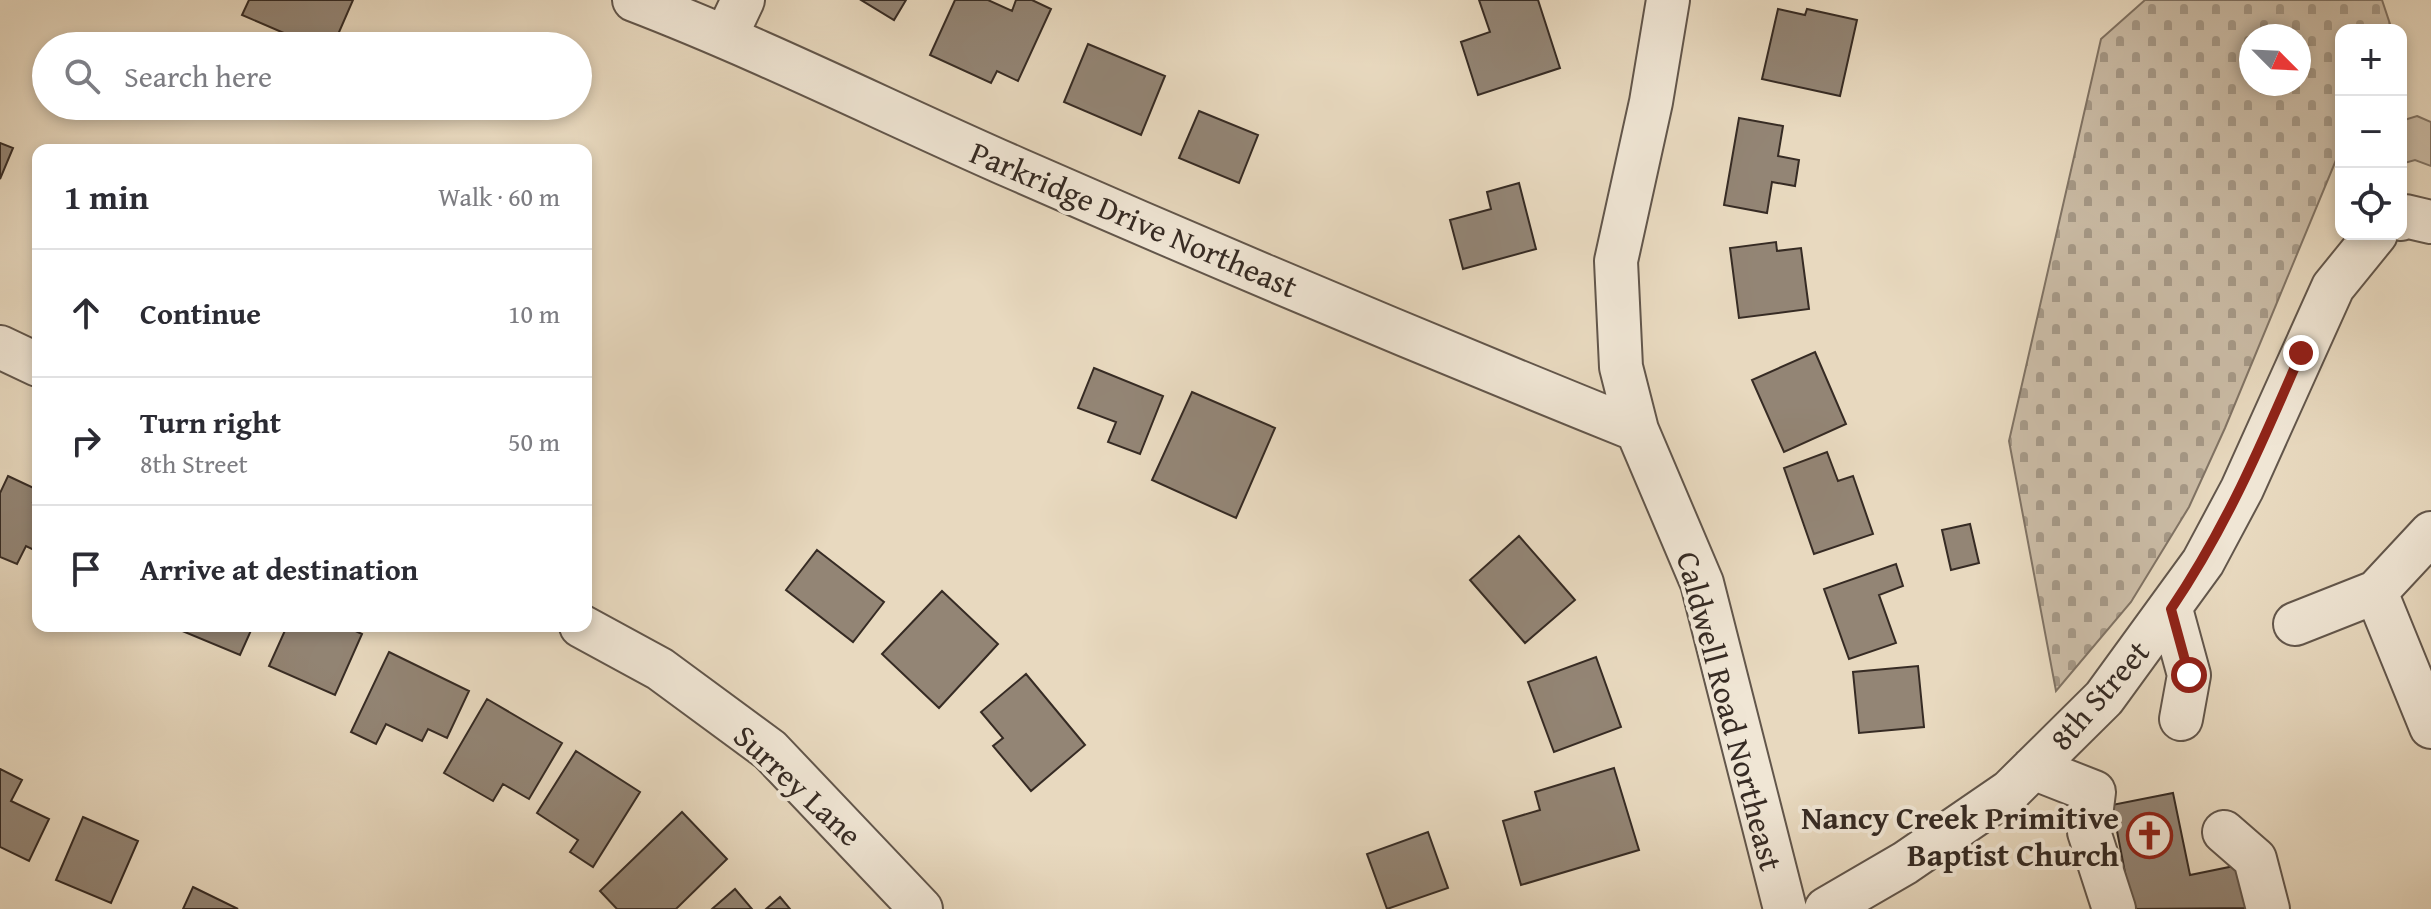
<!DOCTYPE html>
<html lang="en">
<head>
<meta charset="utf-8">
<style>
  :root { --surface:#fff; --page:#f2f2f3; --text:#2b2b33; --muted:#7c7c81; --line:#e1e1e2 }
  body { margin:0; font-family:"Gentium Book Plus",serif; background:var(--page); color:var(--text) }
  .controls { position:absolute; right:24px; top:24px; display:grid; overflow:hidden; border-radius:16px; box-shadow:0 4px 12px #0003 }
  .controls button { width:72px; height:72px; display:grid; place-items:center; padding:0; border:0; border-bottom:2px solid var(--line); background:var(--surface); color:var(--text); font:40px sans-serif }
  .compass { position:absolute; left:2239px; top:24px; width:72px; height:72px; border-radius:50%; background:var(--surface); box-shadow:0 4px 12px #0003; rotate:114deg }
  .stop { position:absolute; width:24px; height:24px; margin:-18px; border:6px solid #8f2418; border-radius:50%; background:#fff }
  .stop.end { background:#8f2418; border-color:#fff; box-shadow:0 2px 8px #0008 }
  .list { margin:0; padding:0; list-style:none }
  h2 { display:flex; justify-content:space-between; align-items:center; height:104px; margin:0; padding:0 32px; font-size:34px }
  h2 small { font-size:26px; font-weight:400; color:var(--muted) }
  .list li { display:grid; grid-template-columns:52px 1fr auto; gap:24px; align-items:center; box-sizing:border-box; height:128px; padding:0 32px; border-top:2px solid var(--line) }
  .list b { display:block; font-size:30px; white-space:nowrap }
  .list p { margin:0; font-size:26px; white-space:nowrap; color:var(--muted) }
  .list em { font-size:26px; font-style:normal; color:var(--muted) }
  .icon { flex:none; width:44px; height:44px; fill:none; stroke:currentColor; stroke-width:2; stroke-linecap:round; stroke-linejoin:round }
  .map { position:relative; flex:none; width:2431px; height:909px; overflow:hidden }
  .search { position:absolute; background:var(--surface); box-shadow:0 4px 12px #0003; left:32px; top:32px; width:560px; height:88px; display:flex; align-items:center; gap:20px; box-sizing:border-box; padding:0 28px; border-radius:44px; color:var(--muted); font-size:30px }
  .panel { position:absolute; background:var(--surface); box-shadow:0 4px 12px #0003; left:32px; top:144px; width:560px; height:488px; border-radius:16px }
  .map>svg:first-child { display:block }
  .cemetery { fill:url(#cemetery-stones); stroke:#807364; stroke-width:2; fill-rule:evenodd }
  .garden { fill:#cabba5; stroke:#807364; stroke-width:2 }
  .building { fill:#938575; stroke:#362b24; stroke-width:2 }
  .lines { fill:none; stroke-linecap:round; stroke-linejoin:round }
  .minor-casing { stroke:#62564b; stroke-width:46 }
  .minor { stroke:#f0e6d5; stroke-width:42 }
  .route { stroke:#8f2418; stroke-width:10 }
  .labels { text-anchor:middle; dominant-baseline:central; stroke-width:8; stroke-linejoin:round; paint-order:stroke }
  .street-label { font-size:32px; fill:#362b24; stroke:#f0e6d5 }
  .poi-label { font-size:32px; font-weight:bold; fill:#362b24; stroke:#f0e6d5; text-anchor:end }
</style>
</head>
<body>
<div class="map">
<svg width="2431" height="909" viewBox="0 0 2431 909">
  <defs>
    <pattern id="cemetery-stones" width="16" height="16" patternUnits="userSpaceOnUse" patternTransform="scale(2)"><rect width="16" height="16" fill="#cabba5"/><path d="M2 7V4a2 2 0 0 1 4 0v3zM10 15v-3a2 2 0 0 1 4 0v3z" fill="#a59886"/></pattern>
  </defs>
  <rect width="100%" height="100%" fill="#e8d9bf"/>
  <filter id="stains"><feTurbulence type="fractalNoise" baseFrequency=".0025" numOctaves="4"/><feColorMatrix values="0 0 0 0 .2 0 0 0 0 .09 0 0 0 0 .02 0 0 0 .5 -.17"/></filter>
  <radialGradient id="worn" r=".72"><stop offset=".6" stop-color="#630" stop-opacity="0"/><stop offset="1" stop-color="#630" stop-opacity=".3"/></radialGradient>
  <path class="cemetery" d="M 2145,0 L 2382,0 L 2391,27 L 2390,30 L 2341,30 L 2341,148 L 2225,428 L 2189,507 L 2131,602 L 2056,691 L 2009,441 L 2101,39 ZM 2251,36 L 2299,36 L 2299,84 L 2251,84 Z"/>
  <path class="garden" d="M 2417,116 L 2431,122 L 2431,166 L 2415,160 L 2401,164 L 2401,121 Z"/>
  <path class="building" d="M 249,0 L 353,0 L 333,46 L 314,46 L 242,15 Z
    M 861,0 L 906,0 L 894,20 Z
    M 955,0 L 988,0 L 1012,11 L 1016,0 L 1032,0 L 1051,9 L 1018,81 L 997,71 L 991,83 L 930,55 Z
    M 1479,0 L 1538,0 L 1560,68 L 1478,95 L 1461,42 L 1490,32 Z
    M 1778,9 L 1805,15 L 1807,9 L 1857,20 L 1840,96 L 1762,79 Z
    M 1088,44 L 1165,76 L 1141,135 L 1064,102 Z
    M 1199,111 L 1258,135 L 1239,183 L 1179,158 Z
    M 1739,118 L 1783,126 L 1778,156 L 1799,160 L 1795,186 L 1772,182 L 1767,213 L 1724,205 Z
    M 0,143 L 13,148 L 0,179 Z
    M 1519,183 L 1536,249 L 1463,269 L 1450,220 L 1491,209 L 1487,192 Z
    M 1776,242 L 1777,251 L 1801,248 L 1809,309 L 1739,318 L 1730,248 Z
    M 1815,352 L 1846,424 L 1784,452 L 1752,380 Z
    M 1094,368 L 1163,396 L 1140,454 L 1108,442 L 1116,422 L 1078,408 Z
    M 1192,392 L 1275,428 L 1236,518 L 1152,480 Z
    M 1827,452 L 1838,481 L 1853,476 L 1873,534 L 1814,554 L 1784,468 Z
    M 8,476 L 38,490 L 33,502 L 38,504 L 38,552 L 26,546 L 17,564 L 0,557 L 0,493 Z
    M 1970,524 L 1979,563 L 1951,570 L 1942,530 Z
    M 1519,536 L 1575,600 L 1525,643 L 1470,580 Z
    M 817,550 L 884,602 L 853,642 L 786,590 Z
    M 1896,564 L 1903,586 L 1879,595 L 1896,643 L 1849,659 L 1824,589 Z
    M 942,591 L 998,644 L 939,708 L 882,654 Z
    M 176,626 L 253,626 L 240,655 L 175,628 Z
    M 287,626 L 345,626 L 362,634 L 335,695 L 269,666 Z
    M 389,652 L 469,691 L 447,738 L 428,729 L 422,741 L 386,724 L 376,744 L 351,732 Z
    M 1596,657 L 1621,727 L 1554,752 L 1528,682 Z
    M 1918,666 L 1924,727 L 1859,733 L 1853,672 Z
    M 1026,674 L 1085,745 L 1031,791 L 993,746 L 1003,738 L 981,712 Z
    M 487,699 L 562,743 L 529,799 L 503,784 L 493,801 L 444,773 Z
    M 576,751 L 640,792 L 593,867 L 570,852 L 578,840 L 537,813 Z
    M 1614,768 L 1639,850 L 1521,885 L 1503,821 L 1540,810 L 1535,792 Z
    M 0,769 L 22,780 L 11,801 L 49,819 L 29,861 L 0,847 Z
    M 2173,793 L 2190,875 L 2244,864 L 2252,908 L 2132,909 L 2112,805 Z
    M 682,812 L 727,859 L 676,909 L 617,909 L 600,891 Z
    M 83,817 L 138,841 L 111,903 L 56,880 Z
    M 1428,832 L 1448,888 L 1387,909 L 1367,854 Z
    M 193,887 L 238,909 L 183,909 Z
    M 735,889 L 752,909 L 712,909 Z
    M 780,897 L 790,909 L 766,909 Z"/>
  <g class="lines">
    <defs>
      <path id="minor" d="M 634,0 C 764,50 889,113 1017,169 C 1222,259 1429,346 1637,430
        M 1668,0 L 1651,102 L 1616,261 L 1621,367 L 1637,430 L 1702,583 L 1785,909
        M 726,36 L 743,0
        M 2401,219 L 2405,216 L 2431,222
        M 0,347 L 38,365
        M 2376,592 L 2431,533
        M 2171,609 L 2189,675 L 2181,719
        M 2295,624 L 2376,592 L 2431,727
        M 581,626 L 660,669 L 770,750 L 921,909
        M 2033,768 L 2094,792 L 2089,832 L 2114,909
        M 2224,832 L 2255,859 L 2268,909
        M 1826,909 L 1905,863 L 2010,791 L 2104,698 L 2203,562 L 2242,489 L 2333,287 L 2376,234"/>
    </defs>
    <use href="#minor" class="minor-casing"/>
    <use href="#minor" class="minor"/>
  </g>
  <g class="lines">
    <path class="route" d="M 2189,675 L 2171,609 C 2226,528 2263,441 2301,353"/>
  </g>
  <defs>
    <symbol id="church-ring" viewBox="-11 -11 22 22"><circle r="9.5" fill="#f0e6d5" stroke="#8f2418" stroke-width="1.5"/><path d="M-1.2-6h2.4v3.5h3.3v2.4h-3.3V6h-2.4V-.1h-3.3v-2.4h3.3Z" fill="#8f2418"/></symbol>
  </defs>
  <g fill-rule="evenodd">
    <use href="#church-ring" x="2124" y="810" width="51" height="51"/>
  </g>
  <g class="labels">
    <g class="street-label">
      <text transform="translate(1134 219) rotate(23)">Parkridge Drive Northeast</text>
      <text transform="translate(2099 695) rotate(-49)">8th Street</text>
      <text transform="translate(1730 711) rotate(75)">Caldwell Road Northeast</text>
      <text transform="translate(798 785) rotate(43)">Surrey Lane</text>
    </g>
    <g class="poi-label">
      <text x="2119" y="817">Nancy Creek Primitive<tspan x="2119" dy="37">Baptist Church</tspan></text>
    </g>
  </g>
  <rect width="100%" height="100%" filter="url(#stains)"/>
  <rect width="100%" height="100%" fill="url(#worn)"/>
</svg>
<div class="controls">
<button>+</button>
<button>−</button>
<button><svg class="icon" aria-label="locate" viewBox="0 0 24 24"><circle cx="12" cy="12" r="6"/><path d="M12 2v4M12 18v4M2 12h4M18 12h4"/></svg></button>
</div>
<svg class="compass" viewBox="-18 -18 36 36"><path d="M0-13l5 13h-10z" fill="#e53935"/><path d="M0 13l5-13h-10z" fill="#7c7c81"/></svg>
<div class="stop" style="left:2189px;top:675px"></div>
<div class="stop end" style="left:2301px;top:353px"></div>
<div class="search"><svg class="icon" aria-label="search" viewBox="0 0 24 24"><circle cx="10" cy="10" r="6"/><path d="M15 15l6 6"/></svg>Search here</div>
<section class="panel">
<h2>1 min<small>Walk · 60 m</small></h2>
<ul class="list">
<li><svg class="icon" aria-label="ahead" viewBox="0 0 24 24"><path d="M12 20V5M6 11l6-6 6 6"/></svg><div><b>Continue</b></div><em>10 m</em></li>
<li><svg class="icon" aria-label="right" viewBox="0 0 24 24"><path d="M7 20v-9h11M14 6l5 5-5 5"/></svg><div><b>Turn right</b><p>8th Street</p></div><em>50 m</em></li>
<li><svg class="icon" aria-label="arrive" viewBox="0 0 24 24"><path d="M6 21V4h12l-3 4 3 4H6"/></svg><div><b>Arrive at destination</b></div></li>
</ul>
</section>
</div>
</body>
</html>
